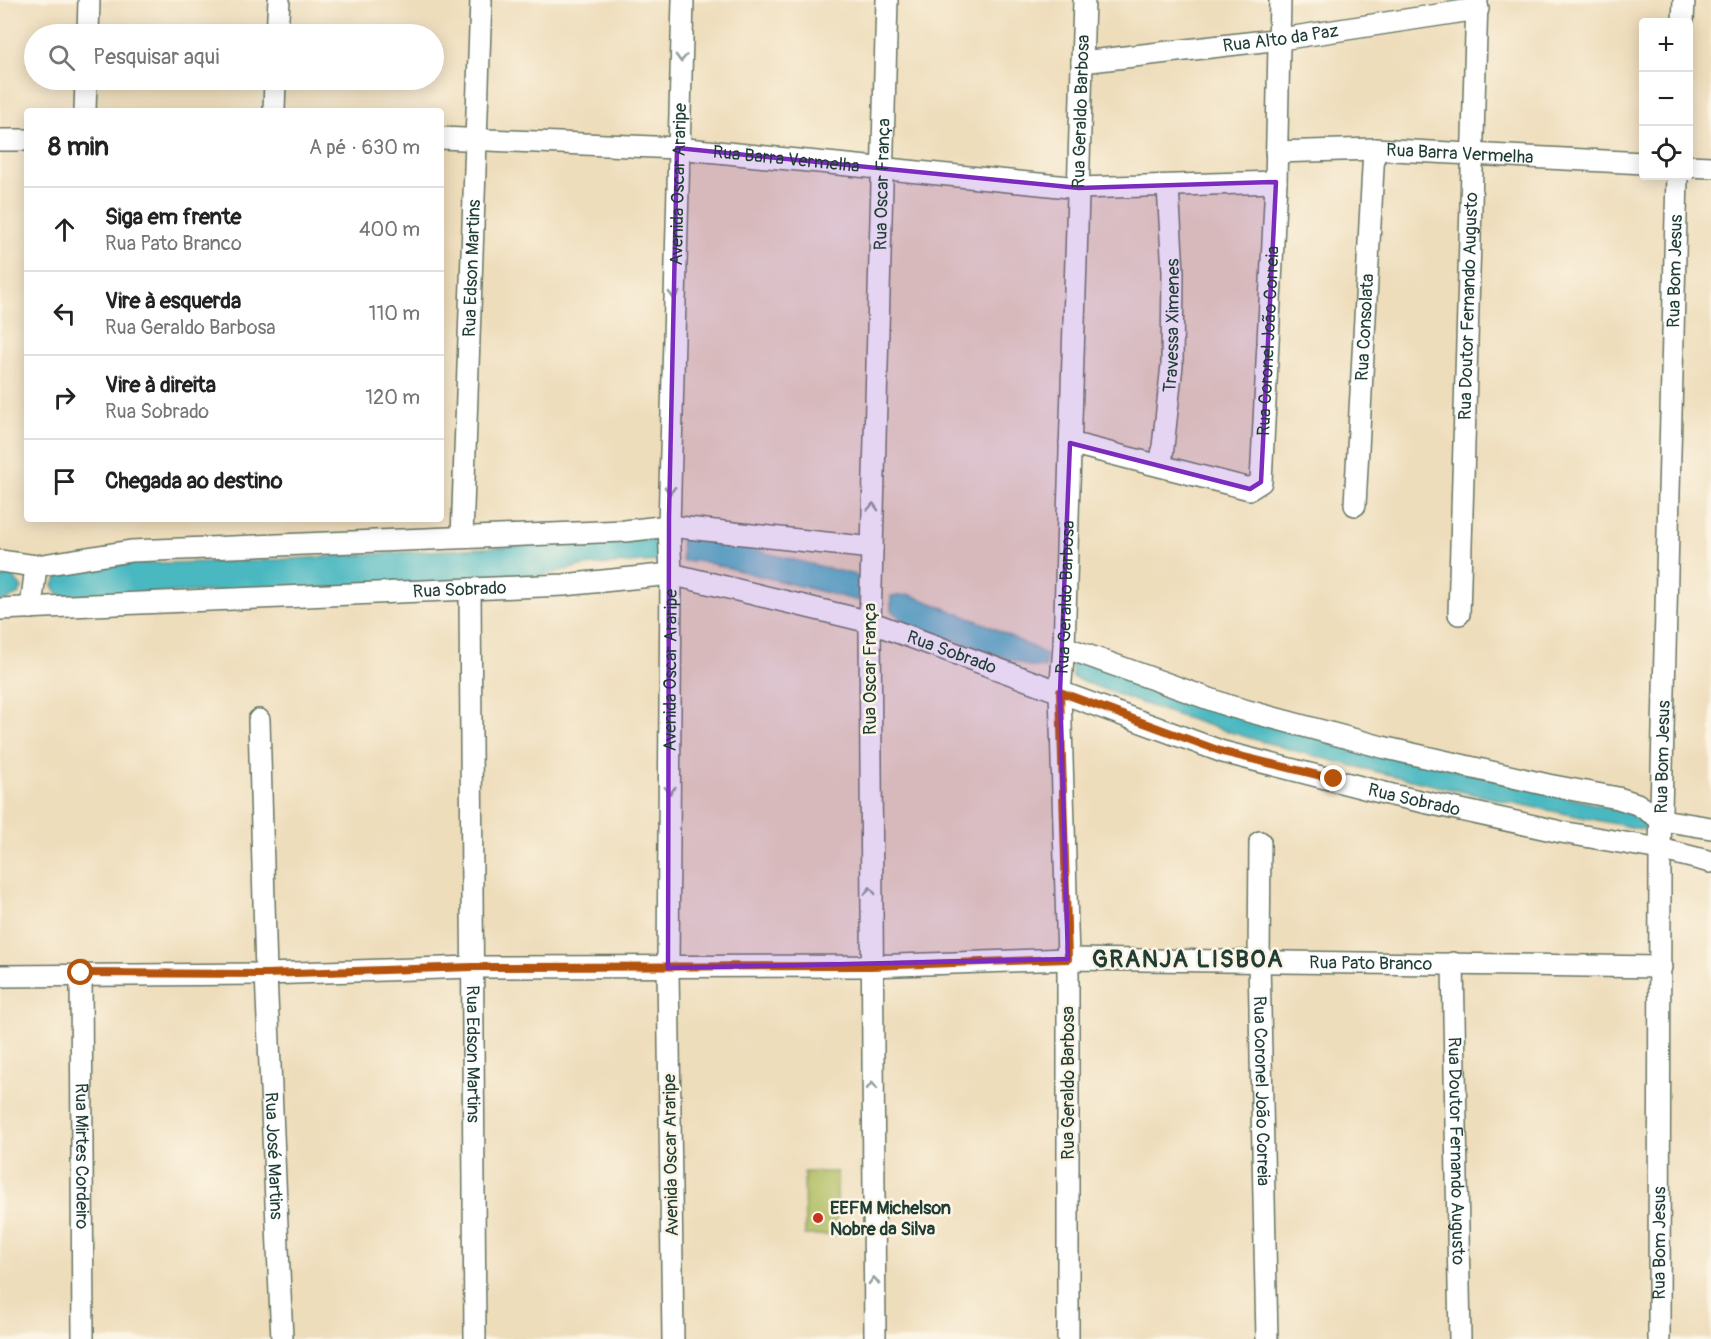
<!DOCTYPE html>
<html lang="pt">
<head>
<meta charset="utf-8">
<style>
  :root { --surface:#fff; --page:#f6f6f6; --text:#222; --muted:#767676; --line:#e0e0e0 }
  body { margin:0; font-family:Pangolin,sans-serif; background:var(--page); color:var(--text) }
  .controls { position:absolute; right:18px; top:18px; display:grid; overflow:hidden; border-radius:6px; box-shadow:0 3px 15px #0003 }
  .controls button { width:54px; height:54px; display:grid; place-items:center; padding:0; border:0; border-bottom:2px solid var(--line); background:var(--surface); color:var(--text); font:30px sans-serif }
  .stop { position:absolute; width:18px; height:18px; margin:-14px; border:4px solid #b45309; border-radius:50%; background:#fff }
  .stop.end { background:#b45309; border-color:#fff; box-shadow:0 2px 6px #0008 }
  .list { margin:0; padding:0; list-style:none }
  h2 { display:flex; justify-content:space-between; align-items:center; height:78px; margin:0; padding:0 24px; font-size:26px }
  h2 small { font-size:20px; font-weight:400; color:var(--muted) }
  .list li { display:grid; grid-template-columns:39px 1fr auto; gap:18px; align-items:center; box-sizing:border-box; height:84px; padding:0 24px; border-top:2px solid var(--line) }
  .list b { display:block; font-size:22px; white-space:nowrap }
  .list p { margin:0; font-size:20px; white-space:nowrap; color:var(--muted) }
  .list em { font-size:20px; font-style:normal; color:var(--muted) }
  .icon { flex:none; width:33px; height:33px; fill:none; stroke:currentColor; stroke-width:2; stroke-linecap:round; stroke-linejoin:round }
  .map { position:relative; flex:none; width:1711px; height:1339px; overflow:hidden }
  .search { position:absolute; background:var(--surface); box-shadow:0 3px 15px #0003; left:24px; top:24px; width:420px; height:66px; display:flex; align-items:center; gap:15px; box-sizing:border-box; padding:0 21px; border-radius:33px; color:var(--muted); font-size:22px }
  .panel { position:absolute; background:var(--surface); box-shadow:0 3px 15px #0003; left:24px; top:108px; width:420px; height:414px; border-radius:6px }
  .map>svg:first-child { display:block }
  .green { fill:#aebc5f; stroke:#667c4a; stroke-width:1.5 }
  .water { fill:#49b8c1; stroke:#347a7a; stroke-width:1.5 }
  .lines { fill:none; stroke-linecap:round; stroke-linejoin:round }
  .minor-casing { stroke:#677563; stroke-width:24 }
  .minor { stroke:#fff; stroke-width:21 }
  .oneway { stroke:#8f9e9a }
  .route { stroke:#b45309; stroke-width:8 }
  .marked { fill:#7b2cbf; fill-opacity:0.2; stroke:#7b2cbf; stroke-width:4.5; stroke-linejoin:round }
  .poi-dot { fill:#c8321e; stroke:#fcf5e5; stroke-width:2 }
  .labels { text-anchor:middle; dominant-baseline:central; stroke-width:5; stroke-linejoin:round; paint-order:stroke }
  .street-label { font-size:18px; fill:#1f3d34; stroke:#fcf5e5 }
  .poi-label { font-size:18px; font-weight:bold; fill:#1f3d34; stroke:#fcf5e5; text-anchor:start }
  .district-label { font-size:24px; font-weight:bold; letter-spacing:1.5px; fill:#1f3d34; stroke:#fcf5e5 }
</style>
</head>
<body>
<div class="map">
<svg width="1711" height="1339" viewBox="0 0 1711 1339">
  <rect width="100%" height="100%" fill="#fcf5e5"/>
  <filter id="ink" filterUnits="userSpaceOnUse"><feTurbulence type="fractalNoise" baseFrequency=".0167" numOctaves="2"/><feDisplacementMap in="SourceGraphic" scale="12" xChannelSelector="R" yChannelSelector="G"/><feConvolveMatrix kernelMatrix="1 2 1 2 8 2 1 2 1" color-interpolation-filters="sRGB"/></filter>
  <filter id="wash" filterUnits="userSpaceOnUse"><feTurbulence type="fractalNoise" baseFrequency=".008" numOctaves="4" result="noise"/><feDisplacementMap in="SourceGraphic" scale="24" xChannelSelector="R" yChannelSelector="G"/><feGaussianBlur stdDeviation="1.35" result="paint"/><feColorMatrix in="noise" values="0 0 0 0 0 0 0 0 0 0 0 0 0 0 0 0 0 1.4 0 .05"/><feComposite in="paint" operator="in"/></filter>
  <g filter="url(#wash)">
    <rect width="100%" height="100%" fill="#edb"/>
    <path class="green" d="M 804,1172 L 837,1172 L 837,1235 L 805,1235 Z"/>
    <path class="water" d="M 701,537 L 860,576 L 859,601 L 701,561 L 682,561 L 681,538 Z
      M 658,538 L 659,561 L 581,566 L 515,582 L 59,596 L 53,585 L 58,577 L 81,568 L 119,564 L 252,561 Z
      M 0,572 L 13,577 L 22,588 L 19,594 L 0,603 Z
      M 911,595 L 985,624 L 1046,654 L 1045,668 L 1029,666 L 907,624 L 891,610 L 891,596 Z
      M 1072,654 L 1228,714 L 1656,819 L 1655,832 C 1458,792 1259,752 1072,677 Z"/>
  </g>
  <g filter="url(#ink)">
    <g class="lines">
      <defs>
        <g id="minor">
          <path d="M 1683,22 L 1684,0"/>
          <path d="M 88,34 L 89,0"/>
          <path d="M 277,34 L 279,0"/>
          <path id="s1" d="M 1082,62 L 1281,39 L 1478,9"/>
          <path d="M 85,111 L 86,80"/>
          <path d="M 274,111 L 275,80"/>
          <path id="s2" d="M 441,138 L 677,148 L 1079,188 L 1276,182"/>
          <path d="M 0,140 L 27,140"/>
          <path id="s3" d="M 1276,152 L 1374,149 L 1644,163"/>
          <path d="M 1688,166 L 1711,167"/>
          <path id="s4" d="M 1070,443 L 1250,489 L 1261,482 L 1276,182 L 1280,0"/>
          <path id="s5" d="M 1161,465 L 1172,365 L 1173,272 L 1168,187"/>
          <path id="s6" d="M 1355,505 L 1374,149"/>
          <path id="s7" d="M 462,536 L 481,0"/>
          <path d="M 0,561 L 36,566 L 131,551 L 625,531 L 669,526 L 872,548"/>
          <path id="s8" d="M 470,589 L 475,1339"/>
          <path d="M 31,608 L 36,566"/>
          <path id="s9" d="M 0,609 L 564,585 L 671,574 L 870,622 L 1223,752 L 1392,795 L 1561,832 L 1660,849 L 1711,862"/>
          <path id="s10" d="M 1459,614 L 1477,0"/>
          <path d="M 1064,647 L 1229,706 L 1382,747 L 1548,785 L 1618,798 L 1637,804 L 1662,820 L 1711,828"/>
          <path id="s11" d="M 259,720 L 266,974 L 282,1339"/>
          <path id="s12" d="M 1260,842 L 1259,961 L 1267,1339"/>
          <path id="s13" d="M 1453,963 L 1460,1339"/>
          <path id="s14" d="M 81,973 L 83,1339"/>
          <path id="s15" d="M 0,976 L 266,974 L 472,967 L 870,966 L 1068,959 L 1661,967"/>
          <path id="s16" d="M 673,1339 L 668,968 L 671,574 L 669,526 L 683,0"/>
          <path id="s17" d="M 875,1339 L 870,622 L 887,0"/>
          <path id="s18" d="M 1068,1339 L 1068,959 L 1060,692 L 1064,647 L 1084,0"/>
          <path id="s19" d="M 1659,1339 L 1660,849 L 1677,176"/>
        </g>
      </defs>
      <use href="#minor" class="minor-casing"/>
      <use href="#minor" class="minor"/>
    </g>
    <defs><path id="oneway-chevron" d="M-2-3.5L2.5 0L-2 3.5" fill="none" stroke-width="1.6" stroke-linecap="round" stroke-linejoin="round" transform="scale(1.5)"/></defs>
    <g class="oneway">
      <use href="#oneway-chevron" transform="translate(681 58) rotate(92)"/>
      <use href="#oneway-chevron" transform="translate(674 295) rotate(91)"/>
      <use href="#oneway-chevron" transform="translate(670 490) rotate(91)"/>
      <use href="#oneway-chevron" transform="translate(873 507) rotate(-88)"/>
      <use href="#oneway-chevron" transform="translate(670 790) rotate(90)"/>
      <use href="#oneway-chevron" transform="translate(870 891) rotate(-90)"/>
      <use href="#oneway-chevron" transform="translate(872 1086) rotate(-91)"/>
      <use href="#oneway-chevron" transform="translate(874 1281) rotate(-91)"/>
    </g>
  </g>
  <g class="lines" filter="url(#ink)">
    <path class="route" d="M 81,973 L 266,974 L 472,967 L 870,966 L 1068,959 L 1060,692 L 1223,752 L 1334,779"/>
  </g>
  <path class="marked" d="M 677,148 L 1079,188 L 1276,182 L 1261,482 L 1250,489 L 1070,443 L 1060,692 L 1068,959 L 668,968 L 669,517 Z"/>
  <circle class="poi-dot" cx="818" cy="1218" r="6"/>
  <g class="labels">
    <g class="street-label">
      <text stroke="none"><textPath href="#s1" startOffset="200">Rua Alto da Paz</textPath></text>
      <text stroke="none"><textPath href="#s18" startOffset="1228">Rua Geraldo Barbosa</textPath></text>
      <text stroke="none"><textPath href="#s3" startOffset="184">Rua Barra Vermelha</textPath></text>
      <text stroke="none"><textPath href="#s2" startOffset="346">Rua Barra Vermelha</textPath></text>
      <text stroke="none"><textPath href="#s16" startOffset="1155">Avenida Oscar Araripe</textPath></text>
      <text stroke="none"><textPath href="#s17" startOffset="1155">Rua Oscar França</textPath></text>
      <text stroke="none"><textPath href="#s7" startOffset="268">Rua Edson Martins</textPath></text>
      <text stroke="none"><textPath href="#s19" startOffset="1068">Rua Bom Jesus</textPath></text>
      <text stroke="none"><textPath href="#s10" startOffset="308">Rua Doutor Fernando Augusto</textPath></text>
      <text stroke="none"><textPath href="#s5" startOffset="140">Travessa Ximenes</textPath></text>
      <text stroke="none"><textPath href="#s6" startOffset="178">Rua Consolata</textPath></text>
      <text stroke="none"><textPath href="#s4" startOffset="340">Rua Coronel João Correia</textPath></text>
      <text stroke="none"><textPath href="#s9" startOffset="460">Rua Sobrado</textPath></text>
      <text stroke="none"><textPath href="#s18" startOffset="742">Rua Geraldo Barbosa</textPath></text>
      <text stroke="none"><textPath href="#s9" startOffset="964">Rua Sobrado</textPath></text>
      <text stroke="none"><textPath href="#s16" startOffset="669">Avenida Oscar Araripe</textPath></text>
      <text transform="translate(870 669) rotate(-90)">Rua Oscar França</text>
      <text stroke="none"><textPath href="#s19" startOffset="582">Rua Bom Jesus</textPath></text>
      <text stroke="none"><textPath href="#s9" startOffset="1450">Rua Sobrado</textPath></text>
      <text stroke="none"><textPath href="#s15" startOffset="1371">Rua Pato Branco</textPath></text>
      <text stroke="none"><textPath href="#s8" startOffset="465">Rua Edson Martins</textPath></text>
      <text transform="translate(1068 1083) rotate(-90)">Rua Geraldo Barbosa</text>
      <text stroke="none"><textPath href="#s12" startOffset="249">Rua Coronel João Correia</textPath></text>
      <text stroke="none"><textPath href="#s13" startOffset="188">Rua Doutor Fernando Augusto</textPath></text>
      <text transform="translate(671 1155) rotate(-91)">Avenida Oscar Araripe</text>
      <text stroke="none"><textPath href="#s14" startOffset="183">Rua Mirtes Cordeiro</textPath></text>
      <text stroke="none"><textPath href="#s11" startOffset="436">Rua José Martins</textPath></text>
      <text stroke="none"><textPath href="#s19" startOffset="96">Rua Bom Jesus</textPath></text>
    </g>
    <g class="poi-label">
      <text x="830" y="1208">EEFM Michelson<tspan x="830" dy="21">Nobre da Silva</tspan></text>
    </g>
    <g class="district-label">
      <text x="1188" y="959">GRANJA LISBOA</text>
    </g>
  </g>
</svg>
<div class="controls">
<button>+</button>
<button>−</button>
<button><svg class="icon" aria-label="locate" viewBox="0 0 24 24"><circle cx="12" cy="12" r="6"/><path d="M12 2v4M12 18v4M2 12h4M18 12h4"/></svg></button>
</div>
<div class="stop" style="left:81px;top:973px"></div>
<div class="stop end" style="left:1334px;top:779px"></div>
<div class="search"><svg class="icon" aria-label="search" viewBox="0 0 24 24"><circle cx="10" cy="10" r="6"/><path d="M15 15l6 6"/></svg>Pesquisar aqui</div>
<section class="panel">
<h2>8 min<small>A pé · 630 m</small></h2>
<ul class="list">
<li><svg class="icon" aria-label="ahead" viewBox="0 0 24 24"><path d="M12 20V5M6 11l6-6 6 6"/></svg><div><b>Siga em frente</b><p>Rua Pato Branco</p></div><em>400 m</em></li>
<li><svg class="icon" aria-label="left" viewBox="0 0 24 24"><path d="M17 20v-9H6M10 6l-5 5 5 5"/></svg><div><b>Vire à esquerda</b><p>Rua Geraldo Barbosa</p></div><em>110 m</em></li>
<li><svg class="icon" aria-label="right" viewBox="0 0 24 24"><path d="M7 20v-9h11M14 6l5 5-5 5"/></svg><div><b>Vire à direita</b><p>Rua Sobrado</p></div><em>120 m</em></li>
<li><svg class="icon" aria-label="arrive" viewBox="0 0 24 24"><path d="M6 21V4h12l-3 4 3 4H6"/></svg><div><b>Chegada ao destino</b></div></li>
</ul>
</section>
</div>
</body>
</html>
